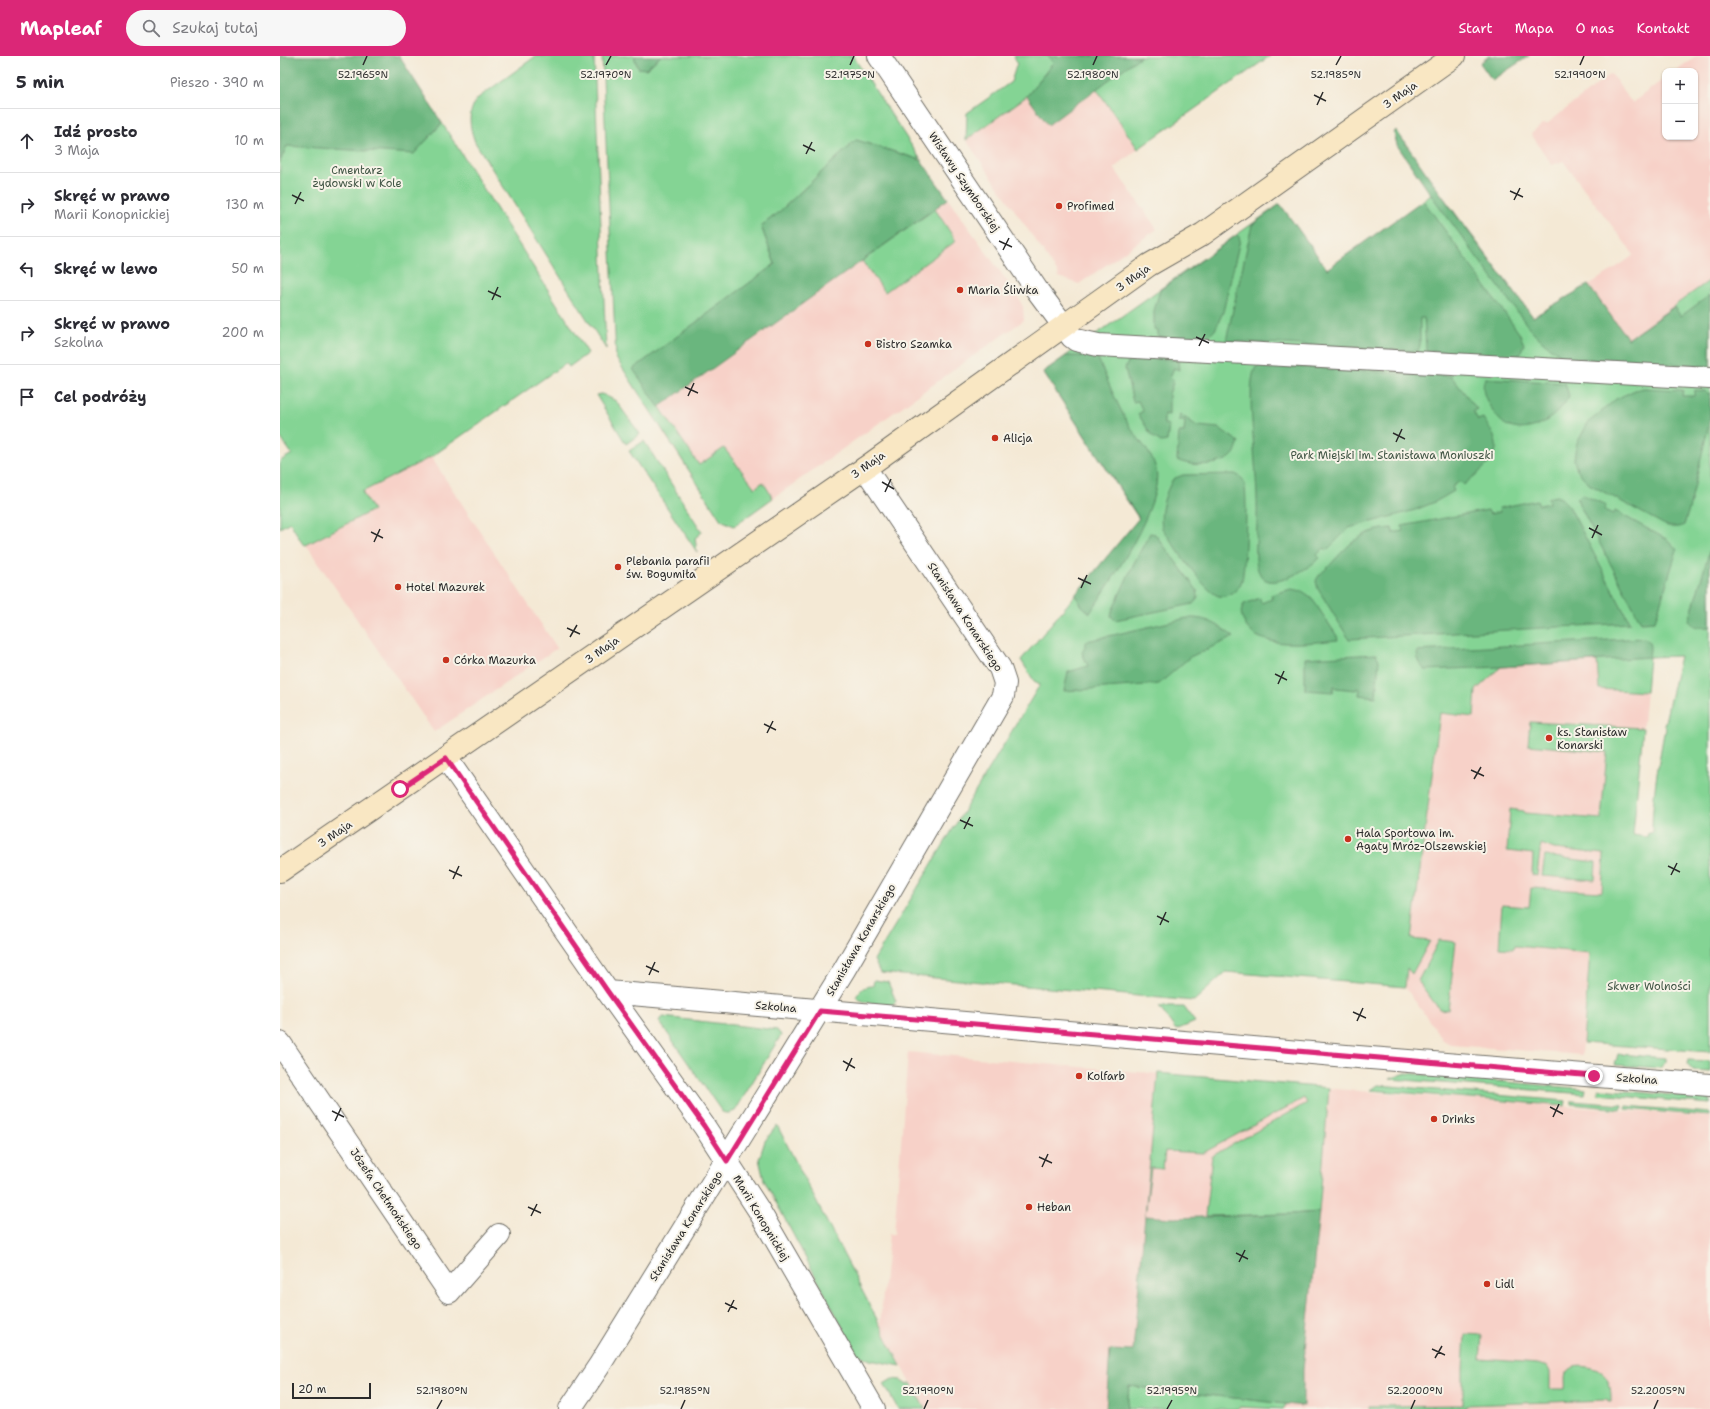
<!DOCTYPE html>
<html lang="pl">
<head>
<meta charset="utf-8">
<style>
  :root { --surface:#fff; --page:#f7f7f7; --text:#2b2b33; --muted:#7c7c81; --line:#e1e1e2; --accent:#db2777 }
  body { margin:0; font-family:"Shantell Sans",sans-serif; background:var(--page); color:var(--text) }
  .controls { position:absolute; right:12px; top:12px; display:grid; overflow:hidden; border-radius:8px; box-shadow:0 1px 3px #0004 }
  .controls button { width:36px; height:36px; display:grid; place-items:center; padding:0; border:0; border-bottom:1px solid var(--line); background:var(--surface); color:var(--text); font:20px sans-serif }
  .scale { position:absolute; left:12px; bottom:10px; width:79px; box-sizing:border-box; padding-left:4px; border:2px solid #2b2b2b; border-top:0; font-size:11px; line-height:14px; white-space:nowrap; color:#2b2b2b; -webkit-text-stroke:3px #f7f3e8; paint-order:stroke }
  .stop { position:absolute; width:12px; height:12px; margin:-9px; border:3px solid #db2777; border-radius:50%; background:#fff }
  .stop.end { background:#db2777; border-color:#fff; box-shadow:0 1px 4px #0008 }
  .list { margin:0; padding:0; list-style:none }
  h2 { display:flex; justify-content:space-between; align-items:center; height:52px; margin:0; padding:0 16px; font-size:17px }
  h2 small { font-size:13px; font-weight:400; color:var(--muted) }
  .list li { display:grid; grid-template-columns:26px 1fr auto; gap:12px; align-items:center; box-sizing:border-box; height:64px; padding:0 16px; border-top:1px solid var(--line) }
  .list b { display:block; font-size:15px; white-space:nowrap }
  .list p { margin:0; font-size:13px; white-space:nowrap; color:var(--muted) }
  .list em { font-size:13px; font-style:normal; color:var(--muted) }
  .icon { flex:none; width:22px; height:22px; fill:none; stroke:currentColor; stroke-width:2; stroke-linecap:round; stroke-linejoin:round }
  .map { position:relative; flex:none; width:1430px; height:1353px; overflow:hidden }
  header { display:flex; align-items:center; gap:24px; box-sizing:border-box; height:56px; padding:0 20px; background:var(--accent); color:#fff }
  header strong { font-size:19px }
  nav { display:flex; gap:22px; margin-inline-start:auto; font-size:14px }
  .search { width:280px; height:36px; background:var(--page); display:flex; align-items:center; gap:10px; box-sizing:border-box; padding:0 14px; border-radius:22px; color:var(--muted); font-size:15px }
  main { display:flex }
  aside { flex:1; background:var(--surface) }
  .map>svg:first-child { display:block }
  .built { fill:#f7d1c8 }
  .green { fill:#84d494; stroke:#588060 }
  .forest { fill:#6bb67e; stroke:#4b7054 }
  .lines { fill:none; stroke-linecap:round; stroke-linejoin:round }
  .street-casing { stroke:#716e66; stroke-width:24 }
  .secondary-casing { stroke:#716e66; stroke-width:24 }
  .street { stroke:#fff; stroke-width:22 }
  .secondary { stroke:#f9e7c3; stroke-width:22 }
  .route { stroke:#db2777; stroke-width:5 }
  .ticks { fill:none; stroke:#2b2b2b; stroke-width:1.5 }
  .poi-dot { fill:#c8321e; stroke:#f7f3e8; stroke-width:1.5 }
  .labels { text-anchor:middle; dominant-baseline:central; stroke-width:4; stroke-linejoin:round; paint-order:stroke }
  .street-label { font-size:11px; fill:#2b2b2b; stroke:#f7f3e8 }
  .park-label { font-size:11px; fill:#415545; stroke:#f7f3e8 }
  .poi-label { font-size:11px; fill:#2b2b2b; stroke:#f7f3e8; text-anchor:start }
  .ticks-label { font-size:10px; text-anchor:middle; fill:#2b2b2b; stroke:#f7f3e8; stroke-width:4; stroke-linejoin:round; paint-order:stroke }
</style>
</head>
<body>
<header>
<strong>Mapleaf</strong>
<div class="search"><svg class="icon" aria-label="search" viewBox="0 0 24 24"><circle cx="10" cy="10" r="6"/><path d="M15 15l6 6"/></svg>Szukaj tutaj</div>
<nav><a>Start</a><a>Mapa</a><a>O nas</a><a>Kontakt</a></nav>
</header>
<main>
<aside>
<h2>5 min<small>Pieszo · 390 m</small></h2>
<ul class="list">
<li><svg class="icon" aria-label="ahead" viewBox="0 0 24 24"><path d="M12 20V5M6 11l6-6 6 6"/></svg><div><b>Idź prosto</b><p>3 Maja</p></div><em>10 m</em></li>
<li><svg class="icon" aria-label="right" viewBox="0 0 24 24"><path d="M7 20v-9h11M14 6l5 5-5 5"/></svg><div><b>Skręć w prawo</b><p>Marii Konopnickiej</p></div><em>130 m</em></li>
<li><svg class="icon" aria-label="left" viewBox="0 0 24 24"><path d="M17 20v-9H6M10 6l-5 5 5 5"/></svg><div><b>Skręć w lewo</b></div><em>50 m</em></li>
<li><svg class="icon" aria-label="right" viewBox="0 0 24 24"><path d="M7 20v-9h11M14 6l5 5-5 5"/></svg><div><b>Skręć w prawo</b><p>Szkolna</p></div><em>200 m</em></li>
<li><svg class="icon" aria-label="arrive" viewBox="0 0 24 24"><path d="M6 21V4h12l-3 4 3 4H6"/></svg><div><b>Cel podróży</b></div></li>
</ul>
</aside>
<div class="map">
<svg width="1430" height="1353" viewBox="0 0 1430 1353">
  <rect width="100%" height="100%" fill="#f7f3e8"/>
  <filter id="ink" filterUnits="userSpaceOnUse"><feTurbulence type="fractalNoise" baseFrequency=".025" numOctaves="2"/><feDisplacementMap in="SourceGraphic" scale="8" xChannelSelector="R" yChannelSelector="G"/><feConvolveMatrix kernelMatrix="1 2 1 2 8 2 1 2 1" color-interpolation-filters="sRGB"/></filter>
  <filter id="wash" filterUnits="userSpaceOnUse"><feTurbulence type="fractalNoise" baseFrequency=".012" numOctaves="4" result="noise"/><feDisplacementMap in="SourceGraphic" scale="16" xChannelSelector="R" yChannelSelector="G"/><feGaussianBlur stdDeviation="0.9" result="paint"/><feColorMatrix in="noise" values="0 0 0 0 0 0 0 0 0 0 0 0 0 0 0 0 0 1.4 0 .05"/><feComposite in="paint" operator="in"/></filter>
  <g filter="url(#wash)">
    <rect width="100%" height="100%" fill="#f4e9d5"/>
    <path class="built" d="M 1416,0 L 1430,1 L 1430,224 L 1348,283 L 1308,229 L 1330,216 L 1354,199 L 1283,105 L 1272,109 L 1251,78 L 1263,68 L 1268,67 L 1331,18 L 1352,47 L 1385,22 L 1385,81 L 1415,81 L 1415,15 L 1395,15 Z
      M 817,34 L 858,93 L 834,112 L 877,173 L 799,228 L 779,221 L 778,217 L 686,84 L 747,40 L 768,69 Z
      M 668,143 L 737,239 L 743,251 L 744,264 L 454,470 L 441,464 L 371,358 Z
      M 151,401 L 277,592 L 154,676 L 26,489 L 93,454 L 82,437 Z
      M 1369,601 L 1352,790 L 1323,825 L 1317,897 L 1310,897 L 1302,999 L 1172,989 L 1163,984 L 1125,931 L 1160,657 L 1194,661 L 1196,634 L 1221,611 Z
      M 628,996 L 1091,1036 L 1430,1061 L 1430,1353 L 645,1353 L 600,1269 L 609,1178 L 614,1178 Z"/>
    <path class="green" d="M 0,0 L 147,84 L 162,67 L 308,297 L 289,311 L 286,307 L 151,401 L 82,436 L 93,454 L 26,489 L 22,487 L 10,466 L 0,472 L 0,405 L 12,398 L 0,381 Z
      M 256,0 L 314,0 L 326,293 L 195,86 C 189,70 187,56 198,42 Z
      M 322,0 L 354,0 L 358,12 L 366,13 L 381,0 L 573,0 L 641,104 L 576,84 L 498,157 L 481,170 L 495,208 L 354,313 L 419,409 L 444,392 L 475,432 L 483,426 L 493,442 L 454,470 L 441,464 L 336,302 Z
      M 734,0 L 768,0 L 773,7 L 747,40 L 686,84 L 687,57 L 731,26 L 737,7 Z
      M 861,0 L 990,0 L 858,93 L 816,32 Z
      M 1158,134 L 1253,261 L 1308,229 L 1348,283 L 1430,224 L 1430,996 L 1303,987 L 1310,897 L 1235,890 L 1234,893 L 1219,892 L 1222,849 L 1249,851 L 1251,832 L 1322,836 L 1324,798 L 1274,793 L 1261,788 L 1257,820 L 1252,819 L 1253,798 L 1227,795 L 1230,753 L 1244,755 L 1245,757 L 1321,763 L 1327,696 L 1248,689 L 1250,666 L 1363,672 L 1353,779 L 1367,781 L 1368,777 L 1372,777 C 1372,743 1378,710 1384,677 L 1385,677 L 1386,672 L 1384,670 L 1400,600 L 1369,601 L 1366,636 L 1319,633 L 1317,605 L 1221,611 L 1196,634 L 1194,661 L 1160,657 L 1131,883 L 1150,885 L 1132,918 L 1127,912 L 1125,931 L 946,916 L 914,945 L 600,917 L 594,904 L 759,630 L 760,628 L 754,625 L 741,604 L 859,463 L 763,316 L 1000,148 L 1047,213 Z
      M 655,153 L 676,185 L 605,236 L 582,205 Z
      M 322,338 L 336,345 L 360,378 L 346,388 L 316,339 Z
      M 364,385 L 422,476 L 415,482 L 417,496 L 349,395 Z
      M 1265,800 L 1316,806 L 1315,824 L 1262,820 Z
      M 1159,884 L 1176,886 L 1168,954 L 1159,953 L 1138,925 Z
      M 594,924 L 608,926 L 616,945 L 613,949 C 603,948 584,949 576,941 C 581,933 583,930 593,930 Z
      M 879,951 L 904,951 L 915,966 L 896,974 Z
      M 383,961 L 497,974 L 501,979 L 455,1055 C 450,1057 447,1058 442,1056 L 379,965 L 381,962 Z
      M 1338,998 L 1386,1002 L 1386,1006 L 1380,1012 L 1335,1009 Z
      M 1408,1004 L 1430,1005 L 1430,1016 L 1413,1015 L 1407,1008 Z
      M 878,1017 L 1049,1032 L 1039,1156 L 1010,1158 L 925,1160 L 932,1100 L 1027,1047 L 1024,1042 L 923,1097 L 885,1095 L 883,1113 L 871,1112 L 865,1160 Z
      M 1126,1017 L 1306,1033 L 1305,1038 L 1110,1023 Z
      M 1098,1029 L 1286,1045 L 1285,1050 L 1091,1034 Z
      M 1319,1033 L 1430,1042 L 1430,1048 L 1318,1038 Z
      M 1292,1045 L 1342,1049 L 1341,1053 L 1292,1048 Z
      M 1346,1050 L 1430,1057 L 1430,1060 L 1346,1053 Z
      M 497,1069 L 500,1075 L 621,1310 L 590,1304 L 577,1298 L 484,1124 L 479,1103 L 485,1085 Z
      M 1185,1278 L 1202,1279 L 1200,1303 L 1258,1307 L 1267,1310 L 1270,1316 L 1270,1333 L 1285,1333 C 1286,1328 1284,1321 1286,1317 C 1292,1305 1318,1311 1325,1319 C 1331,1327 1331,1337 1331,1346 L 1328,1346 L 1327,1344 L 1186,1349 L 1186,1353 L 1089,1353 L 1089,1350 L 1183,1349 L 1183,1313 Z
      M 612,1323 L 621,1324 L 628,1329 L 631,1327 L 645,1353 L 618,1353 L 604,1328 Z
      M 849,1330 L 1007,1348 L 1003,1353 L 959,1351 L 957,1353 L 847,1353 Z"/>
    <path class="forest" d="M 0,0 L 119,0 L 162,67 L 134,98 L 7,90 L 0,106 Z
      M 354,0 L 381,0 L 366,13 L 358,12 Z
      M 768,0 L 861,0 L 768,69 L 747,40 L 773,7 Z
      M 1209,0 L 1249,0 L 1212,24 L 1200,7 Z
      M 1116,74 L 1180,165 L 1253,261 L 1308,229 L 1348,283 L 1394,251 L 1401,260 L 1430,239 L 1430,310 L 1287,302 C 1270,293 1259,283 1247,269 L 1151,139 L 1117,89 L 1114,77 Z
      M 576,84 L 641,104 L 668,143 L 379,351 L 353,313 L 495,208 L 481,170 L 498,157 Z
      M 1143,144 L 1239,277 L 1244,288 L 1239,300 L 1147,295 L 1146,293 L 1144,262 L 1140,262 L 1140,290 L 1138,295 L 946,285 L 972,169 L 1000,148 L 1047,213 Z
      M 958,178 L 960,184 L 943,256 L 935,274 L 925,284 L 878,281 L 878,275 L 874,274 L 874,255 L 880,234 Z
      M 786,300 L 817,300 C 827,323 836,347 849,369 C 857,383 872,396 876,413 C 884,448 830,527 810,557 L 802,550 L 795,539 L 859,462 L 763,316 Z
      M 851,301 L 898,304 L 899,314 L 894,312 L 890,321 L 894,324 L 889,338 L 889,359 L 884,358 L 884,368 L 889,369 L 887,385 L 881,386 L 872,380 L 858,358 L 863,355 L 858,345 L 853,346 L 845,312 Z
      M 980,309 L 1171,320 L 1197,353 L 1193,355 L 1198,364 L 1203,362 C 1207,369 1215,379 1216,387 C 1219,405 1195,418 1184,429 L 1180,425 L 1172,431 L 1174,435 L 1155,446 L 1135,454 L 1069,472 L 1047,494 L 1044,492 L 1037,499 L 1040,502 C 1030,511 995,534 983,522 C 978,517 976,509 976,502 C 975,490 977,478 977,466 C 978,438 975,409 973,380 C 972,366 968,322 976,311 Z
      M 1205,322 L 1285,327 L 1289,340 C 1280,359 1253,379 1230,371 C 1221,368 1214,357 1209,349 C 1204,340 1201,332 1205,322 Z
      M 1364,332 L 1403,334 L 1402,340 L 1414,340 L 1415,334 L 1425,335 L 1430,339 L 1430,363 L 1410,450 L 1404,469 C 1397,472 1392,472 1385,469 L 1309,428 L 1297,414 L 1294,404 L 1296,389 L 1308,367 L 1336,343 L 1355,334 Z
      M 900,358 L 917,370 L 939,372 L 959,386 C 957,390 956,395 954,398 C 943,411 910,411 897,404 L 899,376 L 904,376 L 905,364 L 899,364 Z
      M 955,418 C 959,420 962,421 964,426 C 968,435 965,513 962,524 C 960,533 949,542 939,540 C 925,537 892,486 882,472 C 879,456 885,437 893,423 L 903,419 Z
      M 1301,438 L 1326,449 L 1324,454 L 1333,458 L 1335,455 L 1388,484 L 1397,494 L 1375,565 L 1361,566 L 1299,448 L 1297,442 Z
      M 1276,440 L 1281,442 L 1289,450 L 1350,567 L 1069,583 L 1038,533 L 1036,525 C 1039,517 1045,515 1050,509 C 1069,488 1081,474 1112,472 L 1113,477 L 1123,475 L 1122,470 L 1208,454 L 1210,458 L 1220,456 L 1219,452 L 1257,444 L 1259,449 L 1269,447 L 1268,442 Z
      M 870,477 L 875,478 L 917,534 L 918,542 L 913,548 L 835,564 L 831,560 L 832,555 L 853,509 Z
      M 1430,493 L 1430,571 C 1422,571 1414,573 1409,565 Z
      M 1011,533 L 1022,535 L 1031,541 L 1057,580 L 1058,584 C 1032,586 976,596 964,566 C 961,559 960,555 964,548 L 980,542 L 981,547 L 992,543 L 991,539 Z
      M 907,562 C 928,561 938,569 954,581 L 910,601 L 879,628 L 784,635 L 788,616 L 808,610 L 802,597 L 807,585 Z
      M 1364,582 C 1372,587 1370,592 1369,601 L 1221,611 L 1145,614 L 1138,606 L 1137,595 Z
      M 1096,598 L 1099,604 L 1096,641 L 1079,639 L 1080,633 L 1077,632 L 1076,634 L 1056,632 L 1056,631 L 1054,630 L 1053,636 L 1025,634 L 1025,602 Z
      M 1039,1156 L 1023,1314 L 1023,1350 L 849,1330 L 847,1353 L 826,1353 L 830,1294 L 853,1295 L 865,1160 L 893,1162 L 1010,1158 Z"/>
  </g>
  <g filter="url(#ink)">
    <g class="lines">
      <defs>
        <path id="street" d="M 599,0 L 757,234 L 792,281 L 796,284 L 818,289 L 1430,322
          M 166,702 L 328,936 L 424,1070 L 478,1153 L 594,1353
          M 328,936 L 1078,1001 L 1430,1029
          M 0,987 L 169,1236 L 219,1179
          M 290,1353 L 319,1310 L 564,914 L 723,640 L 725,627 L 720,612 L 585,412"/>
        <path id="secondary" d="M 0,815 L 585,412 L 869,209 L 923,178 L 1174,0"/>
      </defs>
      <use href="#street" class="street-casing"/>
      <use href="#secondary" class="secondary-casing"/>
      <use href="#street" class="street"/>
      <use href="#secondary" class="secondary"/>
    </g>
  </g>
  <g class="lines" filter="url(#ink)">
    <path class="route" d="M 120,733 L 166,702 L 328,936 L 424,1070 L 447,1105 L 540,955 L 1314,1020"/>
  </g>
  <path class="ticks" d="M 83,9 L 87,0M 326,9 L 331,0M 570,9 L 574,0M 813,9 L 817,0M 1056,9 L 1061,0M 1300,9 L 1304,0M 1034,39 L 1046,45M 1037,49 L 1043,36M 523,89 L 535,95M 526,98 L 532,86M 1230,135 L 1243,141M 12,139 L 24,145M 1234,144 L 1240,132M 15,148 L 21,136M 719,185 L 732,191M 723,194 L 729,182M 208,235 L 221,241M 212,244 L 218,231M 916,281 L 929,287M 919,290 L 925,278M 405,331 L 418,337M 408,340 L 414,327M 1113,377 L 1125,383M 1116,386 L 1122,373M 602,426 L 614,433M 605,436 L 611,423M 1309,472 L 1322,479M 91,476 L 103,482M 1312,482 L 1318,469M 94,486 L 100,473M 798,522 L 811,528M 801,532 L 807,519M 287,572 L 300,578M 290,581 L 297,569M 995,618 L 1007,624M 998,628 L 1004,615M 484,668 L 496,674M 487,677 L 493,665M 1191,714 L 1204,720M 1194,723 L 1201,711M 680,764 L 693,770M 684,773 L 690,761M 1388,810 L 1400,816M 169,814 L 182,820M 1391,819 L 1397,807M 173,823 L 179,810M 877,860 L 889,866M 880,869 L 886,856M 366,910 L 379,916M 369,919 L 375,906M 1073,956 L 1086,962M 1077,965 L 1083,952M 563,1005 L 575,1012M 566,1015 L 572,1002M 1270,1051 L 1283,1058M 52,1055 L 64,1061M 1273,1061 L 1279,1048M 55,1065 L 61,1052M 759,1101 L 772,1107M 762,1111 L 768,1098M 248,1151 L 261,1157M 251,1160 L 257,1148M 956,1197 L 968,1203M 959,1206 L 965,1194M 445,1247 L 457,1253M 448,1256 L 454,1244M 1152,1293 L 1165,1299M 1155,1302 L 1162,1290M 157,1353 L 162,1344M 401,1353 L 405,1344M 644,1353 L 648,1344M 887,1353 L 892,1344M 1131,1353 L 1135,1344M 1374,1353 L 1378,1344"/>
  <g class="poi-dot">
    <circle cx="779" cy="150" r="4"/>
    <circle cx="680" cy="234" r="4"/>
    <circle cx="588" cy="288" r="4"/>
    <circle cx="715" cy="382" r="4"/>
    <circle cx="338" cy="511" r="4"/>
    <circle cx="118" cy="531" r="4"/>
    <circle cx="166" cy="604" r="4"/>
    <circle cx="1269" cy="682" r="4"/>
    <circle cx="1068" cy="783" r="4"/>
    <circle cx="799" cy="1020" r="4"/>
    <circle cx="1154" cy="1063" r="4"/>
    <circle cx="749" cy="1151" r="4"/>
    <circle cx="1207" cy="1228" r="4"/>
  </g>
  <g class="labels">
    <g class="street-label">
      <text transform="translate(1120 39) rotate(-35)">3 Maja</text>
      <text transform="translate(684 126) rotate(56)">Wisławy Szymborskiej</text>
      <text transform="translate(853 222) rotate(-35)">3 Maja</text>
      <text transform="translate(588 409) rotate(-35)">3 Maja</text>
      <text transform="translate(685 561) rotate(57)">Stanisława Konarskiego</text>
      <text transform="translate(322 594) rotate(-35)">3 Maja</text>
      <text transform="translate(55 778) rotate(-34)">3 Maja</text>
      <text transform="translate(581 884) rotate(-60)">Stanisława Konarskiego</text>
      <text transform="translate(496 951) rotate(5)">Szkolna</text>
      <text transform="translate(1357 1023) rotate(4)">Szkolna</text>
      <text transform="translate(106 1143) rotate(56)">Józefa Chełmońskiego</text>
      <text transform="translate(481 1162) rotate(59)">Marii Konopnickiej</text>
      <text transform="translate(406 1170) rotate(-58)">Stanisława Konarskiego</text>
    </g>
    <g class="park-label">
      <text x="77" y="114">Cmentarz<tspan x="77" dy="13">żydowski w Kole</tspan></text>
      <text x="1112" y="399">Park Miejski im. Stanisława Moniuszki</text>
      <text x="1369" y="930">Skwer Wolności</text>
    </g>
    <g class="poi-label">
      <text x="787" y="150">Profimed</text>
      <text x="688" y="234">Maria Śliwka</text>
      <text x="596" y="288">Bistro Szamka</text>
      <text x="723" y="382">Alicja</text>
      <text x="346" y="505">Plebania parafii<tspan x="346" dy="13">św. Bogumiła</tspan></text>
      <text x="126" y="531">Hotel Mazurek</text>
      <text x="174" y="604">Córka Mazurka</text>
      <text x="1277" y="676">ks. Stanisław<tspan x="1277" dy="13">Konarski</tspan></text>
      <text x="1076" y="777">Hala Sportowa im.<tspan x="1076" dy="13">Agaty Mróz-Olszewskiej</tspan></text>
      <text x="807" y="1020">Kolfarb</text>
      <text x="1162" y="1063">Drinks</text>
      <text x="757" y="1151">Heban</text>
      <text x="1215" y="1228">Lidl</text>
    </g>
  </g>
  <g class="ticks-label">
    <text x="83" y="22">52.1965°N</text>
    <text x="326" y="22">52.1970°N</text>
    <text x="570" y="22">52.1975°N</text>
    <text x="813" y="22">52.1980°N</text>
    <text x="1056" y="22">52.1985°N</text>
    <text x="1300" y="22">52.1990°N</text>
    <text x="162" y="1338">52.1980°N</text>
    <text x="405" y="1338">52.1985°N</text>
    <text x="648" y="1338">52.1990°N</text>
    <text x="892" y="1338">52.1995°N</text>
    <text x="1135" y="1338">52.2000°N</text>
    <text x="1378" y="1338">52.2005°N</text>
  </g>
</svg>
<div class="controls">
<button>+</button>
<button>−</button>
</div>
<div class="scale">20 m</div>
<div class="stop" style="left:120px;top:733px"></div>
<div class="stop end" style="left:1314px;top:1020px"></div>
</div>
</main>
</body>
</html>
